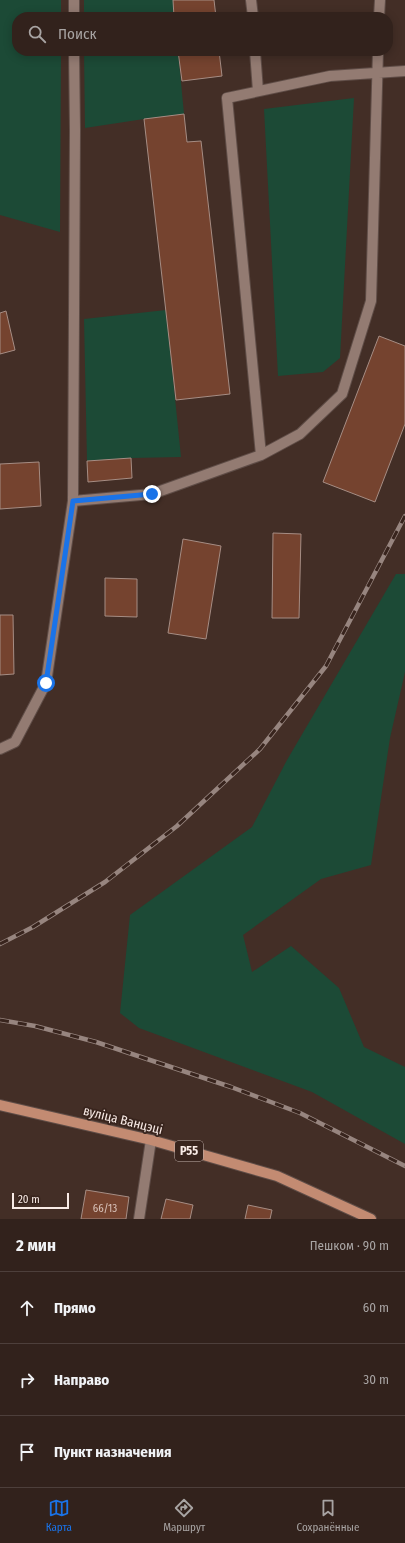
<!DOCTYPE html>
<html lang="ru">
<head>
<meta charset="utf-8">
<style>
  :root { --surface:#32221c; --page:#3a2a25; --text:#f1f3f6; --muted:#a8a4a3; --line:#4d3f3b; --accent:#1a73e8 }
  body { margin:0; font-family:"Fira Sans Condensed",sans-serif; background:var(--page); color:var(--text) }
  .scale { position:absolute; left:12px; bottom:10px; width:57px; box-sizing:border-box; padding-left:4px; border:2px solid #f9ebe6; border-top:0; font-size:11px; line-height:14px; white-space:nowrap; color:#f9ebe6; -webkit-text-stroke:3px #38241d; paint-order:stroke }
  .stop { position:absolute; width:12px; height:12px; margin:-9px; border:3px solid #1a73e8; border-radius:50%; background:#fff }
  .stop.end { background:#1a73e8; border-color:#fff; box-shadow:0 1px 4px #0008 }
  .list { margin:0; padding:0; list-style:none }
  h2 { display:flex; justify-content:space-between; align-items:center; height:52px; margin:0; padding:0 16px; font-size:17px }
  h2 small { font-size:13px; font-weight:400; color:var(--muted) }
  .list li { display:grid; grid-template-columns:26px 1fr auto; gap:12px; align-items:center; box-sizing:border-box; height:72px; padding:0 16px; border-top:1px solid var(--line) }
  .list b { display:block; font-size:15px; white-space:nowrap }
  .list em { font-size:13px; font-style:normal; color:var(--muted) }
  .icon { flex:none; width:22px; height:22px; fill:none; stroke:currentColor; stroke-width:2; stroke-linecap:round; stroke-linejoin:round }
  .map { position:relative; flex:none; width:405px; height:1219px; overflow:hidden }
  .search { position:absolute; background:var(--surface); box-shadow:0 2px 10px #0003; left:12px; right:12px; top:12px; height:44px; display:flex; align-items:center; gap:10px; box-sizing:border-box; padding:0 14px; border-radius:16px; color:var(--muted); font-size:15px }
  .sheet { height:268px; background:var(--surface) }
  nav { display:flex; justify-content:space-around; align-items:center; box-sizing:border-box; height:56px; border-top:1px solid var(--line); background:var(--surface); font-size:11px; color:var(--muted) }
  nav a { display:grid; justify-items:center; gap:2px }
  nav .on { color:var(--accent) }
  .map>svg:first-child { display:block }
  .green { fill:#1c4a36 }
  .building { fill:#75432f; stroke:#a68d84 }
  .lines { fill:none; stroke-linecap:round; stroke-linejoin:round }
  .lane-casing { stroke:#5f4d47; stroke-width:12 }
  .street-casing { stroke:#5f4d47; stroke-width:12 }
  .primary-casing { stroke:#5f4d47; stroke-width:12 }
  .lane { stroke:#937b72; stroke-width:10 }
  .street { stroke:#937b72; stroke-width:10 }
  .primary { stroke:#c38b72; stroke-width:10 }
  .rail-casing { stroke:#97857f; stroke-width:4.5 }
  .rail { stroke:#38241d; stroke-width:3; stroke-dasharray:9; stroke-linecap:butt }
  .route { stroke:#1a73e8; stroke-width:5 }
  .labels { text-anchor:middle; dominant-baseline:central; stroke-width:3.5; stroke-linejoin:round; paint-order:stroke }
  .number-label { font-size:11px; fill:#d8c1b8 }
  .shield { fill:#38241d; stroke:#bfafaa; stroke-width:1 }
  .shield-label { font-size:12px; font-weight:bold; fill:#f9ebe6 }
  .street-label { font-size:13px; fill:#f9ebe6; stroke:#38241d }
</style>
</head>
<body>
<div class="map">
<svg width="405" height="1219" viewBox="0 0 405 1219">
  <rect width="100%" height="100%" fill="#432e26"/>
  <path class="green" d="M 0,0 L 61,0 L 61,17 L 17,17 L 17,51 L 61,51 L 60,232 L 0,215 Z
    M 84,0 L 173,0 L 174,17 L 84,17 Z
    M 84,51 L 178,51 L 184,114 L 144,119 L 85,128 Z
    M 354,98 L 340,358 L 323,372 L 278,376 L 264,109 Z
    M 166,310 L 181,457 L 131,458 L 87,461 L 84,319 Z
    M 396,574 L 405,574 L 405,672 L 390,738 L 371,865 L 321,879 L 243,935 L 252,972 L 291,946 L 339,988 L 364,1047 L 405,1067 L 405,1144 L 312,1092 L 139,1028 L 120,1013 L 130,915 L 252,827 L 287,760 Z"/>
  <path class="building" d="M 173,0 L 214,0 L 216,17 L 174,17 Z
    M 178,51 L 219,51 L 222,76 L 182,81 Z
    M 184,114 L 187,142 L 201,141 L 230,394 L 176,400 L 144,119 Z
    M 6,311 L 15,350 L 0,354 L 0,313 Z
    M 379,336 L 405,346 L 405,424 L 375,502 L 323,482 Z
    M 131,458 L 132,478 L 88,482 L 87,461 Z
    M 39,462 L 41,506 L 0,509 L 0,464 Z
    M 273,533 L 301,534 L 299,618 L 272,618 Z
    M 183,539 L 221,546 L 206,639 L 168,633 Z
    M 105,578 L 137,579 L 137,617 L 105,616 Z
    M 0,615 L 13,615 L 14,674 L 0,675 Z
    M 86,1190 L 129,1197 L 126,1219 L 81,1219 Z
    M 166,1199 L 193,1205 L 190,1219 L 161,1219 Z
    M 248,1205 L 272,1210 L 270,1219 L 245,1219 Z"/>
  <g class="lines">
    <defs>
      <path id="lane" d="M 74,0 L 74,17
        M 251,0 L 253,17
        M 379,17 L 380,0
        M 255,51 L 258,91
        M 261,455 L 300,434 L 342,394 L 371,301 L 378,51
        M 73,501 L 152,494 L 261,455 L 227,98 L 330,76 L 405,71
        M 0,749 L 15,742 L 46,683 L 73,501 L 75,130 L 74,51"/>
      <path id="street" d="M 139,1219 L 151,1140"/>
      <path id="primary" d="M 0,1105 L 151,1140 L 277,1176 L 371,1219"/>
    </defs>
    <use href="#lane" class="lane-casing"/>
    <use href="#street" class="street-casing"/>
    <use href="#primary" class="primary-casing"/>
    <use href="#lane" class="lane"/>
    <use href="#street" class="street"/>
    <use href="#primary" class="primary"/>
    <defs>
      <path id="rail" d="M 0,944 L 33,927 L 105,882 L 177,826 L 260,749 L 326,666 L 405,516
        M 0,1020 L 35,1026 L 96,1042 L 231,1087 L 300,1113 L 405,1166"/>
    </defs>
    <use href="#rail" class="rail-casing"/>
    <use href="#rail" class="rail"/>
  </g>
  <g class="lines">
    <path class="route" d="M 46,683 L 73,501 L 152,494"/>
  </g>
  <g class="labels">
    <g class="number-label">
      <text x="105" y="1208">66/13</text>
    </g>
    <rect class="shield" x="175" y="1141" width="28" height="20" rx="3"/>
    <g class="shield-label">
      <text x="189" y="1151">Р55</text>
    </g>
    <g class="street-label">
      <text transform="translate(123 1120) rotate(14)">вуліца Ванцэці</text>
    </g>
  </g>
</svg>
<div class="scale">20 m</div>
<div class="stop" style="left:46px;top:683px"></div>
<div class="stop end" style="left:152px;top:494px"></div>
<div class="search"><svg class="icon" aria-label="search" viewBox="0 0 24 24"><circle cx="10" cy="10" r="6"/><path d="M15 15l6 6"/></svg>Поиск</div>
</div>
<section class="sheet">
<h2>2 мин<small>Пешком · 90 m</small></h2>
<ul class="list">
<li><svg class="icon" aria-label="ahead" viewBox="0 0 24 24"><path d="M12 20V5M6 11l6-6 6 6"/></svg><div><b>Прямо</b></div><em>60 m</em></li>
<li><svg class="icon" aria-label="right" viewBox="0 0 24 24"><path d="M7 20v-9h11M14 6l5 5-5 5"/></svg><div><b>Направо</b></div><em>30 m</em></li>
<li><svg class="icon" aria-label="arrive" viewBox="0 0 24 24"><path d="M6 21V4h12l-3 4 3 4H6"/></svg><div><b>Пункт назначения</b></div></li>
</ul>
</section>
<nav>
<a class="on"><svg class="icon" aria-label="map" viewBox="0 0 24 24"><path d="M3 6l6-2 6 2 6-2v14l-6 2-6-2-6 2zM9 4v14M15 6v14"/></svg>Карта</a>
<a><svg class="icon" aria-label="directions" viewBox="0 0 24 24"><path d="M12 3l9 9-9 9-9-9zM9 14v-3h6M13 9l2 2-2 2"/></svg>Маршрут</a>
<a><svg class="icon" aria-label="saved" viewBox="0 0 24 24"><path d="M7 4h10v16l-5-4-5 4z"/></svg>Сохранённые</a>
</nav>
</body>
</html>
